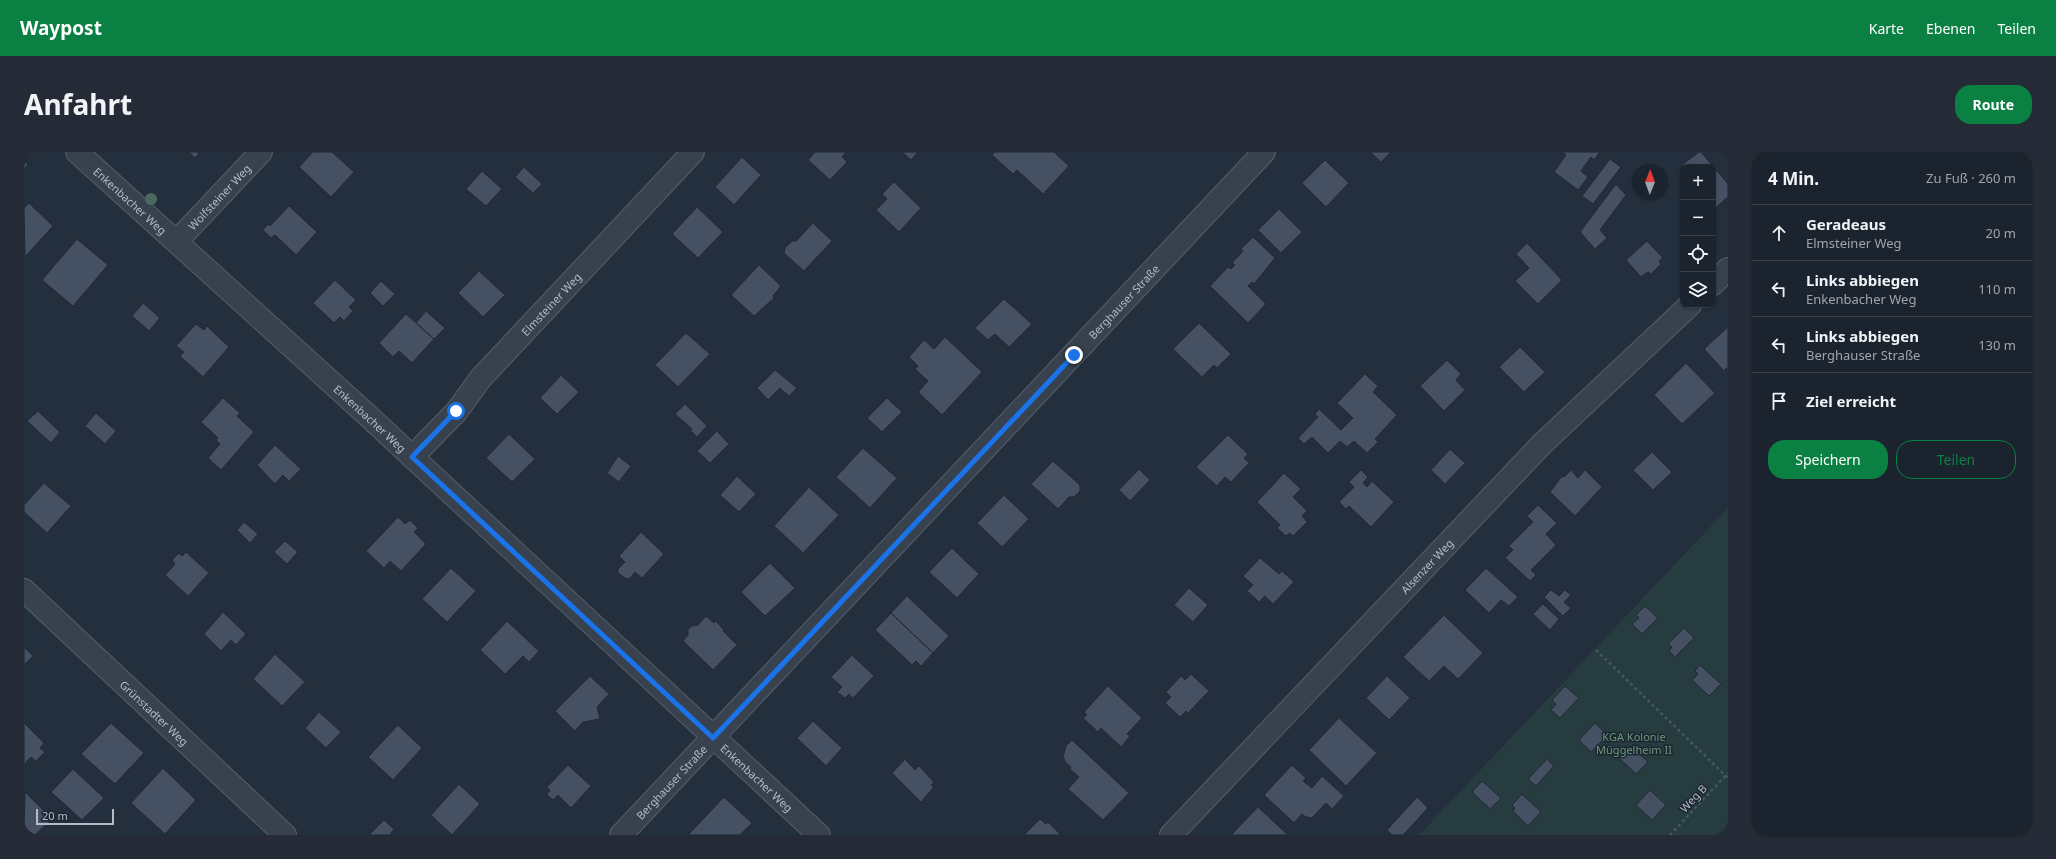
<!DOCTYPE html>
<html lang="de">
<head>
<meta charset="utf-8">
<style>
  :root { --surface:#1b232e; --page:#242b36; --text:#f1f3f6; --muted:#a0a4aa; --line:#39404a; --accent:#0b8043 }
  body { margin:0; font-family:"Noto Sans",sans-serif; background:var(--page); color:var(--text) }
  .controls { position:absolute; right:12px; top:12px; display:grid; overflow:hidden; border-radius:8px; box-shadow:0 1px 3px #0004 }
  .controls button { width:36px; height:36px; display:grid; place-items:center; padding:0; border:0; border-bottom:1px solid var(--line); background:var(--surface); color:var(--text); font:20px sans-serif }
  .compass { position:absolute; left:1608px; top:12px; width:36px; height:36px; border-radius:50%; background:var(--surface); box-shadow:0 1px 3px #0004; rotate:1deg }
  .scale { position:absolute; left:12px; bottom:10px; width:78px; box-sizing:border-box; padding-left:4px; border:2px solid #b4bcc9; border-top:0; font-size:11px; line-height:14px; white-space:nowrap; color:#b4bcc9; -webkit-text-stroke:3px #1d2633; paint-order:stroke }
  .stop { position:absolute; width:12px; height:12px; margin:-9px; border:3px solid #1a73e8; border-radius:50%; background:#fff }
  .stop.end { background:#1a73e8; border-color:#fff; box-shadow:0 1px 4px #0008 }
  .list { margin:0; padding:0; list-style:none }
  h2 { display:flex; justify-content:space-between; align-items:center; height:52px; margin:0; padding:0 16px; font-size:17px }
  h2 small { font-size:13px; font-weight:400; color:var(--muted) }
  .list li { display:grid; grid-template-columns:26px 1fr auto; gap:12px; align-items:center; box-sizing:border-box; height:56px; padding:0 16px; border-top:1px solid var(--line) }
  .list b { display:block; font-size:15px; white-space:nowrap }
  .list p { margin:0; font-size:13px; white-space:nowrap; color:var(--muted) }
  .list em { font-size:13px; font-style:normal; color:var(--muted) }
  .actions { display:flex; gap:8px; padding:12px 16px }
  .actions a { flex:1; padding:9px 0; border:1px solid var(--accent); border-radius:16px; text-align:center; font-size:14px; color:var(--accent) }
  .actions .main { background:var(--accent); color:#fff }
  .icon { flex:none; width:22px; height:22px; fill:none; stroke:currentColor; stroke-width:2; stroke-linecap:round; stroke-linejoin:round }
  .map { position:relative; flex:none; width:1704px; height:683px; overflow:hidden; border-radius:16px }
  header { display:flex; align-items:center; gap:24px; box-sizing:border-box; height:56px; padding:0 20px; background:var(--accent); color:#fff }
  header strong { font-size:19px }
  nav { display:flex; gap:22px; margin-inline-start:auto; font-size:14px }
  .intro { display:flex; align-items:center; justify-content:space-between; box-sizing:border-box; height:96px; padding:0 24px }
  h1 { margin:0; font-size:28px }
  .button { padding:10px 18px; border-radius:16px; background:var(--accent); color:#fff; font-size:14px; font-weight:700 }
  main { display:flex; gap:24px; padding:0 24px }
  aside { flex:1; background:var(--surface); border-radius:16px; box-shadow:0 1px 3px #0004 }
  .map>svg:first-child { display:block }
  .green { fill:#263c3f }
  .building { fill:#455162; stroke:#1f2835 }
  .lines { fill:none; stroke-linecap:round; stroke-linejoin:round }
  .minor-casing { stroke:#565f6c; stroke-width:24 }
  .path { stroke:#44595c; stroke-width:2.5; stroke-dasharray:3 3; stroke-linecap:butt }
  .minor { stroke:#38414e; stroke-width:22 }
  .tree { fill:#4b6a5d }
  .route { stroke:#1a73e8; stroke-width:5 }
  .labels { text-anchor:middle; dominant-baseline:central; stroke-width:3; stroke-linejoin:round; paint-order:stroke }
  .street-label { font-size:11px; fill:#b4bcc9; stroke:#1d2633 }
  .park-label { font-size:11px; fill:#6b9a76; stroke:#1d2633 }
</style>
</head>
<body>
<header>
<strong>Waypost</strong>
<nav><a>Karte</a><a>Ebenen</a><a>Teilen</a></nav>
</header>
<div class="intro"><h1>Anfahrt</h1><a class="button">Route</a></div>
<main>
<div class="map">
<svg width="1704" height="683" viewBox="0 0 1704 683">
  <rect width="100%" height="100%" fill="#242f3e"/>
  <path class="green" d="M 1704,356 L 1704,683 L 1395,683 Z"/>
  <path class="building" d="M 165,0 L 176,0 L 171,6 Z
    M 289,0 L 308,0 L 330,20 L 307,45 L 275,15 Z
    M 791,0 L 822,0 L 818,5 L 823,10 L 806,28 L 784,8 Z
    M 878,0 L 894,0 L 887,8 Z
    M 971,0 L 1030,0 L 1045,14 L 1019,42 L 993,18 L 989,22 L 968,3 Z
    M 1346,0 L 1367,0 L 1357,10 Z
    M 1538,0 L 1576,0 L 1570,8 L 1567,5 L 1557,19 L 1564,25 L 1554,38 L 1530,20 L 1542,3 Z
    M 1675,0 L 1677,0 L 1704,32 L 1704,45 L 1689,58 L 1689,15 L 1659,15 L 1658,13 Z
    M 718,5 L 737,23 L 710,53 L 691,35 Z
    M 1586,7 L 1597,15 L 1569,52 L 1558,44 Z
    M 1301,8 L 1325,31 L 1302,55 L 1278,31 Z
    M 0,9 L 4,13 L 0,17 Z
    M 500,15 L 518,32 L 509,41 L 491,25 Z
    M 458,19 L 478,37 L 462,54 L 442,37 Z
    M 870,30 L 897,56 L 875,80 L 852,58 L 863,47 L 858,42 Z
    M 1592,32 L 1602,43 L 1576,78 L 1583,86 L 1571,97 L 1556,80 Z
    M 5,51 L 29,74 L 1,105 L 0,56 Z
    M 265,54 L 293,80 L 272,103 L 251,83 L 247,86 L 239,78 L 244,72 L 246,74 Z
    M 673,55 L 699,80 L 674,106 L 648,82 Z
    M 1255,57 L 1278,80 L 1257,101 L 1234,78 Z
    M 789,71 L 808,89 L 780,119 L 760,101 L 761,96 L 768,89 L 772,89 Z
    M 1229,85 L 1251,106 L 1230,132 L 1228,130 L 1224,134 L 1242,152 L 1224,171 L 1186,134 L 1204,115 L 1207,117 L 1211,113 L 1208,111 L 1219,99 L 1217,97 Z
    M 53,87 L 84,113 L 49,154 L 18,128 Z
    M 1623,89 L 1639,106 L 1635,109 L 1637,112 L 1627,122 L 1624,120 L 1617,125 L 1602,108 Z
    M 1503,91 L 1538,128 L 1514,152 L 1491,129 L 1505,116 L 1492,102 Z
    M 735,113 L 757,134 L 749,144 L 750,146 L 730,164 L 707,143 Z
    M 455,119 L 481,143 L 459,165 L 434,141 Z
    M 311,128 L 332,148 L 325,155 L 329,159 L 320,169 L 316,165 L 310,171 L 289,151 Z
    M 357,129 L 371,142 L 359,154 L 346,141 Z
    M 980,147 L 1008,172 L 985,195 L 971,182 L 964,188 L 951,176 Z
    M 119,151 L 136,166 L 125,179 L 108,164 Z
    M 402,159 L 421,176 L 410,187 L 392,171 Z
    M 382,162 L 410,187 L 388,211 L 375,199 L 369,205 L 355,191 Z
    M 1175,171 L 1207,202 L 1193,216 L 1190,213 L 1178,225 L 1149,197 Z
    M 172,172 L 180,178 L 183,174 L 205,195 L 179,225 L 156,204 L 160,200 L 152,194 Z
    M 1704,175 L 1704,219 L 1702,216 L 1700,219 L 1680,197 Z
    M 662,181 L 686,202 L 654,235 L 631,213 Z
    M 921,185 L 958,220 L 918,263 L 894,240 L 904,229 L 891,217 L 894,214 L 885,205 L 900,188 L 910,197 Z
    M 1496,195 L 1521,220 L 1500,240 L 1475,215 Z
    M 1423,208 L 1437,222 L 1432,228 L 1441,238 L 1420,259 L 1396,234 Z
    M 1662,211 L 1691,241 L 1658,272 L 1630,243 Z
    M 751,218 L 773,236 L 765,244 L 756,236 L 744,248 L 733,236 Z
    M 1341,222 L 1354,234 L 1349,240 L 1373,263 L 1351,287 L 1354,290 L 1343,301 L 1330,289 L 1323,295 L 1316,289 L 1304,301 L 1288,285 L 1280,292 L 1274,286 L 1294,265 L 1291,262 L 1295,257 L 1317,278 L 1329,266 L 1313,251 Z
    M 537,223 L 555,240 L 533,262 L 516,246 Z
    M 199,246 L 216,261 L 213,264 L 230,280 L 197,318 L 184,306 L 196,292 L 192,288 L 194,286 L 177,270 Z
    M 863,246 L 878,260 L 858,280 L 843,266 Z
    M 661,252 L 683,274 L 673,285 L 666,278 L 668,277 L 651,262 Z
    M 14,259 L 36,280 L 27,291 L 3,269 Z
    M 72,261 L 92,279 L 81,292 L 61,274 Z
    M 693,279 L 705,292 L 686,311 L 673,299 Z
    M 485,282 L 511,307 L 488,330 L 462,306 Z
    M 1204,283 L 1224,302 L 1220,306 L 1225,311 L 1207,330 L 1201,325 L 1193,334 L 1172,315 Z
    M 251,293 L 277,317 L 265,329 L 259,323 L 251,332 L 233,313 Z
    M 839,296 L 873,326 L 846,356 L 812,325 Z
    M 1426,297 L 1441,311 L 1421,332 L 1407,318 Z
    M 1628,300 L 1648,320 L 1629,338 L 1609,318 Z
    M 594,304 L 607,314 L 595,330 L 583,321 Z
    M 1029,309 L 1056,333 L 1056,339 L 1050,345 L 1045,345 L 1034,357 L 1007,332 Z
    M 1115,317 L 1126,328 L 1106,349 L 1095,338 Z
    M 1337,318 L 1344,325 L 1339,331 L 1343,335 L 1348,329 L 1370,350 L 1347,375 L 1325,354 L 1322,357 L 1315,350 L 1330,335 L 1325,330 Z
    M 1547,318 L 1554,326 L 1561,318 L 1578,335 L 1551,364 L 1526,340 L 1538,324 L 1540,325 Z
    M 1260,321 L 1277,337 L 1269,345 L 1283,359 L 1278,364 L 1283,370 L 1269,384 L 1266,381 L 1262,384 L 1253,376 L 1256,373 L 1233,350 Z
    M 713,324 L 732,342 L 715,360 L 696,343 Z
    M 20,331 L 47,354 L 23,381 L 0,360 L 0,353 Z
    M 785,335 L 815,363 L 779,401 L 750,374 Z
    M 980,343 L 1005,367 L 978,395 L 953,371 Z
    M 1514,353 L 1533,371 L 1522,382 L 1532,393 L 1507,418 L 1512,423 L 1506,429 L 1481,406 L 1489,398 L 1485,394 L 1509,370 L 1503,364 Z
    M 374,365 L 381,372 L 386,368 L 394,376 L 390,380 L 402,392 L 377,419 L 366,409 L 360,416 L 342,399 Z
    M 220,370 L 234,382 L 226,391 L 213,378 Z
    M 617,380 L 640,402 L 618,426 L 611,420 L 605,427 L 601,426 L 594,421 L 594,417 L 601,410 L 595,404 Z
    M 261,389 L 274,400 L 263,412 L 250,400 Z
    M 928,396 L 955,422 L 933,446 L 905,420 Z
    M 162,400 L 185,421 L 164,444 L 141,423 L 151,412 L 148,408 L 155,401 L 158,404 Z
    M 1236,406 L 1255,422 L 1258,419 L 1270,430 L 1249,452 L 1241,444 L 1235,450 L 1223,439 L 1229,433 L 1219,424 Z
    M 746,411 L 771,436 L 741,464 L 717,440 Z
    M 427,416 L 452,439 L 423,470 L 398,447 Z
    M 1462,416 L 1494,445 L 1485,454 L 1477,448 L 1465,461 L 1441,438 Z
    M 1165,436 L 1184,453 L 1169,470 L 1150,453 Z
    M 1527,438 L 1535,444 L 1541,438 L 1547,443 L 1540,450 L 1547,456 L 1539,464 L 1520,445 Z
    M 883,444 L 925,484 L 909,501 L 867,461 Z
    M 1519,452 L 1535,467 L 1526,478 L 1509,462 Z
    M 1621,454 L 1634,466 L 1618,482 L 1608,472 L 1615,466 L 1612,463 Z
    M 199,460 L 222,482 L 212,493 L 207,488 L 197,499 L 180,482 Z
    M 867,461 L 909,501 L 897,514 L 892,509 L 888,513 L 851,478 Z
    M 1420,463 L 1459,501 L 1434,527 L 1420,514 L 1405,529 L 1379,505 Z
    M 682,464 L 690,471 L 692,469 L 700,478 L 699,479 L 713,493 L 689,518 L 659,489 L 664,483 L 664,477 L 668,474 L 674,473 Z
    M 483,469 L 515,499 L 505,510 L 499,504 L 481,522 L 456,498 Z
    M 1660,476 L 1670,486 L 1651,505 L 1645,499 L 1648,495 L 1644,492 Z
    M 0,495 L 9,504 L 0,513 Z
    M 251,502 L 281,530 L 258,554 L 229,527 Z
    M 828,503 L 850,524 L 829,546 L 825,542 L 821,546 L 813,540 L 818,535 L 807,525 Z
    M 1676,513 L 1697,532 L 1685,544 L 1668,528 L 1674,522 L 1671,519 Z
    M 1167,522 L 1185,539 L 1164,561 L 1162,559 L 1156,565 L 1141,551 L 1147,545 L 1142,540 L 1157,524 L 1161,528 Z
    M 566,524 L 585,542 L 573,555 L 576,567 L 559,570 L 551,579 L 531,559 Z
    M 1363,524 L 1386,546 L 1365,568 L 1342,546 Z
    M 1084,534 L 1118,566 L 1103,582 L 1106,584 L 1097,595 L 1077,576 L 1074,580 L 1059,566 L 1063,563 L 1060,560 Z
    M 1541,534 L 1555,546 L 1536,566 L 1527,558 L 1532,552 L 1528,548 Z
    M 295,560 L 317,580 L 302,596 L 281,576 Z
    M 1315,566 L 1353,601 L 1322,634 L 1285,598 Z
    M 789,569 L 818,596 L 802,614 L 773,586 Z
    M 0,571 L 20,591 L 16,596 L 21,600 L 12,609 L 7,605 L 0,613 Z
    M 87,571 L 120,601 L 91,632 L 57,602 Z
    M 1571,571 L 1584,583 L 1567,600 L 1555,588 Z
    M 374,573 L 398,596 L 369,628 L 344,605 Z
    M 1048,588 L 1105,641 L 1079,668 L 1044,637 L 1055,625 L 1046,617 L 1047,615 L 1042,611 L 1039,605 L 1042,594 Z
    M 1607,594 L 1624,610 L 1612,622 L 1595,606 Z
    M 881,607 L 891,618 L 895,614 L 910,630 L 907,633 L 910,635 L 897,650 L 868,621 Z
    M 1523,607 L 1530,614 L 1512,634 L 1504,627 Z
    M 544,613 L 567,634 L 547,656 L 534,643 L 529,648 L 522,642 L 526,639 L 523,635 Z
    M 1268,613 L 1282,626 L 1279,629 L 1288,636 L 1298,624 L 1320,644 L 1308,657 L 1302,651 L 1288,666 L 1282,665 L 1278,662 L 1270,671 L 1240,643 Z
    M 139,616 L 172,648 L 141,682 L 107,651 Z
    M 49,617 L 80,646 L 58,668 L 27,640 Z
    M 1458,629 L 1477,646 L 1466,657 L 1448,640 Z
    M 435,632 L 456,652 L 428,683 L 407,663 Z
    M 1626,638 L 1642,653 L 1628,668 L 1612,653 Z
    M 1,640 L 28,667 L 11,683 L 3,683 L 0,680 Z
    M 1498,642 L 1517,660 L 1504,674 L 1489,659 L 1491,656 L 1488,653 Z
    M 700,645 L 728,671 L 716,683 L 664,683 Z
    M 1393,645 L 1404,656 L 1379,683 L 1368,683 L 1363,678 Z
    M 1234,655 L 1264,683 L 1207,683 Z
    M 1016,667 L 1022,672 L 1024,670 L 1037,683 L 1000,683 Z
    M 360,668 L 370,677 L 366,683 L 345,683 Z"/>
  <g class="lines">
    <defs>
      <g id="minor">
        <path id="s1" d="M 53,0 L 340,260 L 795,683"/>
        <path id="s2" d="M 153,89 L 237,0"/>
        <path d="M 1689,132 L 1704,117"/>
        <path id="s3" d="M 388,305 L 433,259 L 456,227 L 669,0"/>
        <path id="s4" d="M 0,438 L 261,683"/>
        <path id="s5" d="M 597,683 L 1240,0"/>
        <path id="s6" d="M 1147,683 L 1518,292 L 1666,153"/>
      </g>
    </defs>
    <use href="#minor" class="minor-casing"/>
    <path class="path" d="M 1572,498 L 1704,626
      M 1646,683 L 1704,621"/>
    <use href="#minor" class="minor"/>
  </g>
  <circle class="tree" cx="127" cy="47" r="6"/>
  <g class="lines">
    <path class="route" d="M 432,259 L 388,305 L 689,586 L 1050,203"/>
  </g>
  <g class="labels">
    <g class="street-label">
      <text stroke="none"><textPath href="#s2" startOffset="61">Wolfsteiner Weg</textPath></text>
      <text stroke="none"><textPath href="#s1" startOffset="72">Enkenbacher Weg</textPath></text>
      <text stroke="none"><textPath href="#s5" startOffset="733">Berghauser Straße</textPath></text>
      <text stroke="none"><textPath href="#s3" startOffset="207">Elmsteiner Weg</textPath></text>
      <text stroke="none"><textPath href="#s1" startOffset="396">Enkenbacher Weg</textPath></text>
      <text stroke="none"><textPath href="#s6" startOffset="371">Alsenzer Weg</textPath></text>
      <text stroke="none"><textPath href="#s4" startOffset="179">Grünstadter Weg</textPath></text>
      <text stroke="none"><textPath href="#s1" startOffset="924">Enkenbacher Weg</textPath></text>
      <text stroke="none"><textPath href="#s5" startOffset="73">Berghauser Straße</textPath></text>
      <text transform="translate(1669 646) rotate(-47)">Weg B</text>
    </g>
    <g class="park-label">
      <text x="1610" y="584">KGA Kolonie<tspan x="1610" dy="13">Müggelheim II</tspan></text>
    </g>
  </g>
</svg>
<div class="controls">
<button>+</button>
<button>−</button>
<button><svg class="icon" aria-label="locate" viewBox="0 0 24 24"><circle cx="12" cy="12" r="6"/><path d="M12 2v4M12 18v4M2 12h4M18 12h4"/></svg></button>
<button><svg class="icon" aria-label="layers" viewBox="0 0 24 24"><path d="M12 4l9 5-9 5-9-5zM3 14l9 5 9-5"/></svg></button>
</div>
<svg class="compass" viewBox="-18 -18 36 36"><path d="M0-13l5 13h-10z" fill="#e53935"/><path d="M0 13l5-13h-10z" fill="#a0a4aa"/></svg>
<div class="scale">20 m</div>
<div class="stop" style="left:432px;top:259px"></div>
<div class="stop end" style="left:1050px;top:203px"></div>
</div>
<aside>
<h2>4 Min.<small>Zu Fuß · 260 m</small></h2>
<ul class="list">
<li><svg class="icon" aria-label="ahead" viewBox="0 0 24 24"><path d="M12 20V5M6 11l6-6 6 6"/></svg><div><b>Geradeaus</b><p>Elmsteiner Weg</p></div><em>20 m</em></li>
<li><svg class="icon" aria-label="left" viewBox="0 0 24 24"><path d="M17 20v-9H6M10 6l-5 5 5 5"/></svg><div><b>Links abbiegen</b><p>Enkenbacher Weg</p></div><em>110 m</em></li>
<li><svg class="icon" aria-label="left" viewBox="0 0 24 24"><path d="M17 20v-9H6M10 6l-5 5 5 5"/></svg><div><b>Links abbiegen</b><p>Berghauser Straße</p></div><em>130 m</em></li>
<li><svg class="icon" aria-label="arrive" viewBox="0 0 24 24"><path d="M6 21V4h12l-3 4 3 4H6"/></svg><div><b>Ziel erreicht</b></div></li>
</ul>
<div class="actions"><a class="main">Speichern</a><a>Teilen</a></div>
</aside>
</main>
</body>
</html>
